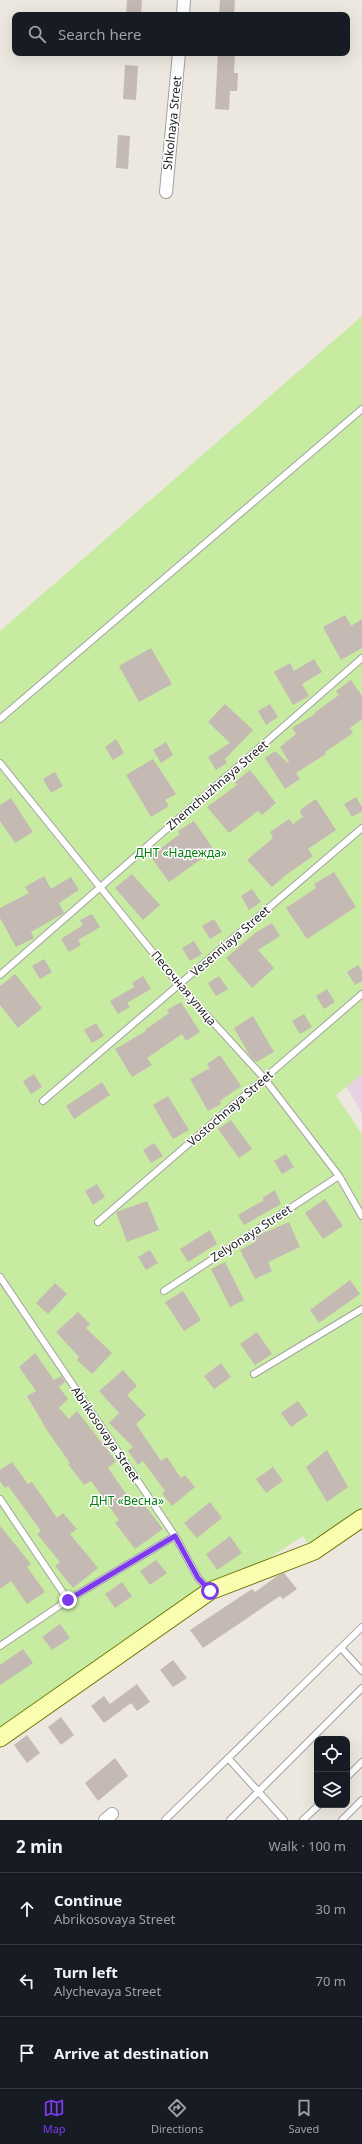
<!DOCTYPE html>
<html lang="en">
<head>
<meta charset="utf-8">
<style>
  :root { --surface:#171b24; --page:#242831; --text:#f1f3f6; --muted:#9ea1a6; --line:#363941; --accent:#7c3aed }
  body { margin:0; font-family:"Noto Sans",sans-serif; background:var(--page); color:var(--text) }
  .controls { position:absolute; right:12px; bottom:12px; display:grid; overflow:hidden; border-radius:8px; box-shadow:0 4px 16px #0002 }
  .controls button { width:36px; height:36px; display:grid; place-items:center; padding:0; border:0; border-bottom:1px solid var(--line); background:var(--surface); color:var(--text); font:20px sans-serif }
  .stop { position:absolute; width:12px; height:12px; margin:-9px; border:3px solid #7c3aed; border-radius:50%; background:#fff }
  .stop.end { background:#7c3aed; border-color:#fff; box-shadow:0 1px 4px #0008 }
  .list { margin:0; padding:0; list-style:none }
  h2 { display:flex; justify-content:space-between; align-items:center; height:52px; margin:0; padding:0 16px; font-size:17px }
  h2 small { font-size:13px; font-weight:400; color:var(--muted) }
  .list li { display:grid; grid-template-columns:26px 1fr auto; gap:12px; align-items:center; box-sizing:border-box; height:72px; padding:0 16px; border-top:1px solid var(--line) }
  .list b { display:block; font-size:15px; white-space:nowrap }
  .list p { margin:0; font-size:13px; white-space:nowrap; color:var(--muted) }
  .list em { font-size:13px; font-style:normal; color:var(--muted) }
  .icon { flex:none; width:22px; height:22px; fill:none; stroke:currentColor; stroke-width:2; stroke-linecap:round; stroke-linejoin:round }
  .map { position:relative; flex:none; width:362px; height:1820px; overflow:hidden }
  .search { position:absolute; background:var(--surface); box-shadow:0 4px 16px #0002; left:12px; right:12px; top:12px; height:44px; display:flex; align-items:center; gap:10px; box-sizing:border-box; padding:0 14px; border-radius:8px; color:var(--muted); font-size:15px }
  .sheet { height:268px; background:var(--surface) }
  nav { display:flex; justify-content:space-around; align-items:center; box-sizing:border-box; height:56px; border-top:1px solid var(--line); background:var(--surface); font-size:11px; color:var(--muted) }
  nav a { display:grid; justify-items:center; gap:2px }
  nav .on { color:var(--accent) }
  .map>svg:first-child { display:block }
  .industrial { fill:#e7d1e3 }
  .grass { fill:#c7eba1 }
  .building { fill:#c5bab3 }
  .lines { fill:none; stroke-linecap:round; stroke-linejoin:round }
  .lane-casing { stroke:#a2a2a2; stroke-width:8 }
  .street-casing { stroke:#a2a2a2; stroke-width:14 }
  .secondary-casing { stroke:#697400; stroke-width:19 }
  .lane { stroke:#fff; stroke-width:6 }
  .street { stroke:#fff; stroke-width:12 }
  .secondary { stroke:#fafcae; stroke-width:17 }
  .route { stroke:#7c3aed; stroke-width:5 }
  .labels { text-anchor:middle; dominant-baseline:central; stroke-width:3; stroke-linejoin:round; paint-order:stroke }
  .street-label { font-size:12px; fill:#1b1b1b; stroke:#fff }
  .park-label { font-size:12px; fill:#067c0e; stroke:#fff }
</style>
</head>
<body>
<div class="map">
<svg width="362" height="1820" viewBox="0 0 362 1820">
  <rect width="100%" height="100%" fill="#ede8df"/>
  <path class="industrial" d="M 362,1057 L 362,1114 L 339,1074 Z"/>
  <path class="grass" d="M 362,316 L 362,1074 L 336,1095 L 362,1134 L 362,1514 L 310,1547 L 303,1536 L 190,1610 L 0,1741 L 0,631 Z"/>
  <path class="building" d="M 127,0 L 142,0 L 141,15 L 126,15 Z
    M 220,0 L 235,0 L 234,15 L 219,15 Z
    M 218,53 L 235,53 L 234,73 L 238,73 L 237,91 L 230,91 L 229,110 L 215,109 Z
    M 125,65 L 138,66 L 136,100 L 123,99 Z
    M 118,135 L 130,136 L 128,169 L 116,168 Z
    M 345,615 L 351,626 L 362,619 L 362,648 L 341,660 L 323,627 Z
    M 151,648 L 172,684 L 139,702 L 119,666 Z
    M 314,659 L 322,672 L 302,684 L 309,696 L 293,705 L 274,672 L 290,663 L 294,671 Z
    M 351,680 L 362,696 L 362,719 L 350,728 L 353,733 L 325,752 L 326,754 L 296,773 L 300,779 L 285,789 L 265,758 L 275,751 L 288,763 L 289,762 L 280,747 L 296,734 L 292,728 L 315,714 L 314,713 L 339,695 L 336,691 Z
    M 225,704 L 253,730 L 225,759 L 227,763 L 216,770 L 208,757 L 230,743 L 208,722 Z
    M 270,704 L 278,717 L 266,725 L 258,711 Z
    M 116,739 L 124,753 L 113,760 L 105,747 Z
    M 166,742 L 173,755 L 161,763 L 153,750 Z
    M 153,759 L 176,794 L 165,800 L 169,806 L 151,817 L 126,775 Z
    M 250,770 L 276,803 L 262,815 L 258,811 L 229,833 L 207,807 L 237,785 L 235,782 Z
    M 55,772 L 63,786 L 51,793 L 43,779 Z
    M 356,797 L 362,807 L 362,811 L 352,817 L 344,804 Z
    M 11,798 L 33,832 L 15,843 L 0,821 L 0,805 Z
    M 316,799 L 336,830 L 308,849 L 313,856 L 286,875 L 272,887 L 247,860 L 273,838 L 270,832 L 289,819 L 293,824 L 303,817 L 300,812 L 301,809 Z
    M 194,821 L 214,850 L 169,882 L 150,856 L 180,834 L 178,831 Z
    M 334,872 L 356,907 L 307,939 L 286,908 L 316,888 L 314,884 Z
    M 132,874 L 160,905 L 143,920 L 115,888 Z
    M 44,876 L 51,889 L 71,877 L 79,890 L 59,903 L 64,913 L 31,932 L 34,938 L 16,947 L 0,918 L 0,908 L 29,893 L 25,887 Z
    M 252,889 L 261,902 L 249,910 L 241,896 Z
    M 92,914 L 100,927 L 78,940 L 81,945 L 69,952 L 61,939 L 83,925 L 80,920 Z
    M 214,919 L 222,932 L 210,939 L 202,926 Z
    M 272,923 L 280,936 L 258,950 L 274,968 L 252,988 L 226,958 L 255,933 Z
    M 194,941 L 202,954 L 190,961 L 182,948 Z
    M 44,959 L 52,972 L 40,979 L 32,966 Z
    M 358,965 L 362,971 L 362,981 L 355,985 L 347,972 Z
    M 15,974 L 42,1008 L 18,1028 L 0,1005 L 0,986 Z
    M 143,976 L 151,989 L 127,1003 L 130,1007 L 118,1014 L 110,1001 L 134,987 L 132,983 Z
    M 219,976 L 228,989 L 216,996 L 208,983 Z
    M 327,989 L 335,1002 L 324,1009 L 316,996 Z
    M 181,1002 L 200,1032 L 186,1041 L 182,1034 L 147,1058 L 152,1065 L 132,1077 L 115,1049 L 146,1031 L 145,1030 L 169,1013 L 167,1010 Z
    M 304,1014 L 312,1027 L 300,1034 L 292,1021 Z
    M 253,1016 L 274,1052 L 256,1062 L 250,1056 L 234,1028 Z
    M 96,1023 L 104,1036 L 92,1043 L 84,1030 Z
    M 220,1055 L 241,1086 L 220,1101 L 221,1104 L 208,1111 L 190,1079 L 210,1068 L 207,1064 Z
    M 34,1074 L 42,1087 L 31,1094 L 23,1081 Z
    M 102,1082 L 110,1095 L 74,1119 L 66,1106 Z
    M 168,1096 L 189,1130 L 173,1139 L 153,1105 Z
    M 231,1120 L 252,1149 L 239,1158 L 218,1129 Z
    M 154,1143 L 163,1156 L 151,1163 L 143,1150 Z
    M 286,1154 L 294,1167 L 282,1174 L 274,1161 Z
    M 97,1184 L 105,1197 L 93,1205 L 85,1191 Z
    M 275,1190 L 281,1204 L 244,1225 L 238,1215 L 264,1200 L 262,1198 Z
    M 325,1199 L 343,1226 L 323,1239 L 305,1213 Z
    M 147,1201 L 159,1230 L 127,1242 L 116,1212 Z
    M 289,1222 L 300,1247 L 268,1262 L 272,1271 L 255,1279 L 240,1250 L 255,1242 L 252,1238 L 254,1237 Z
    M 210,1230 L 217,1244 L 188,1262 L 180,1249 Z
    M 150,1250 L 158,1263 L 146,1270 L 138,1257 Z
    M 225,1262 L 244,1300 L 230,1307 L 211,1269 Z
    M 350,1280 L 360,1294 L 319,1323 L 310,1310 Z
    M 55,1283 L 67,1294 L 48,1314 L 36,1303 Z
    M 183,1291 L 201,1320 L 184,1331 L 165,1302 Z
    M 78,1312 L 90,1324 L 86,1328 L 112,1353 L 92,1374 L 77,1360 L 79,1357 L 56,1332 Z
    M 257,1332 L 272,1354 L 255,1365 L 240,1344 Z
    M 35,1353 L 54,1380 L 61,1376 L 65,1382 L 59,1387 L 68,1399 L 59,1408 L 69,1419 L 77,1411 L 116,1461 L 108,1468 L 136,1508 L 143,1503 L 163,1529 L 135,1549 L 115,1523 L 119,1520 L 91,1481 L 84,1485 L 68,1464 L 70,1463 L 48,1432 L 27,1396 L 36,1391 L 19,1367 Z
    M 221,1363 L 231,1377 L 214,1389 L 204,1376 Z
    M 123,1370 L 137,1386 L 127,1395 L 146,1415 L 136,1424 L 161,1461 L 167,1457 L 181,1478 L 185,1475 L 195,1487 L 172,1506 L 162,1493 L 165,1491 L 143,1461 L 138,1465 L 128,1451 L 133,1447 L 109,1423 L 119,1413 L 99,1391 Z
    M 298,1401 L 308,1415 L 291,1427 L 281,1413 Z
    M 327,1450 L 348,1487 L 327,1502 L 306,1467 Z
    M 12,1462 L 28,1484 L 32,1482 L 57,1518 L 63,1513 L 77,1529 L 70,1534 L 98,1568 L 73,1588 L 55,1566 L 60,1562 L 37,1534 L 41,1531 L 8,1486 L 5,1488 L 0,1481 L 0,1470 Z
    M 273,1467 L 283,1481 L 266,1493 L 256,1479 Z
    M 210,1502 L 222,1518 L 197,1538 L 184,1523 Z
    M 0,1526 L 31,1564 L 27,1567 L 45,1592 L 27,1604 L 11,1581 L 0,1589 Z
    M 230,1536 L 242,1553 L 217,1570 L 206,1554 Z
    M 156,1560 L 167,1573 L 150,1585 L 140,1571 Z
    M 284,1573 L 297,1589 L 283,1599 L 280,1596 L 203,1648 L 190,1630 L 252,1589 L 255,1592 L 277,1576 Z
    M 122,1582 L 132,1596 L 115,1608 L 105,1594 Z
    M 60,1624 L 70,1638 L 52,1650 L 42,1637 Z
    M 23,1649 L 33,1663 L 0,1685 L 0,1665 Z
    M 173,1660 L 187,1678 L 173,1687 L 160,1670 Z
    M 137,1684 L 150,1702 L 137,1711 L 131,1703 L 104,1723 L 91,1706 L 104,1696 L 110,1704 Z
    M 61,1717 L 74,1735 L 61,1745 L 48,1727 Z
    M 27,1735 L 40,1753 L 27,1763 L 14,1745 Z
    M 115,1758 L 128,1776 L 98,1801 L 85,1783 Z"/>
  <g class="lines">
    <defs>
      <path id="lane" d="M 0,719 L 362,409
        M 0,763 L 179,985 L 264,1078 L 339,1176 L 362,1216
        M 0,975 L 362,658
        M 43,1101 L 362,828
        M 98,1222 L 362,994
        M 0,1277 L 175,1536 L 198,1578 L 209,1590
        M 164,1291 L 339,1176
        M 254,1374 L 362,1309
        M 0,1499 L 68,1600
        M 0,1646 L 68,1600 L 175,1536
        M 341,1648 L 362,1671
        M 228,1758 L 284,1820
        M 347,1777 L 362,1762
        M 165,1820 L 362,1627
        M 230,1820 L 362,1688
        M 303,1820 L 319,1805
        M 342,1820 L 362,1800"/>
      <path id="street" d="M 183,15 L 184,0
        M 166,192 L 179,53
        M 105,1820 L 112,1814"/>
      <path id="secondary" d="M 0,1738 L 210,1591 L 314,1551 L 362,1518"/>
    </defs>
    <use href="#lane" class="lane-casing"/>
    <use href="#street" class="street-casing"/>
    <use href="#secondary" class="secondary-casing"/>
    <use href="#lane" class="lane"/>
    <use href="#street" class="street"/>
    <use href="#secondary" class="secondary"/>
  </g>
  <g class="lines">
    <path class="route" d="M 68,1600 L 175,1536 L 198,1578 L 210,1591"/>
  </g>
  <g class="labels">
    <g class="street-label">
      <text transform="translate(172 123) rotate(-84)">Shkolnaya Street</text>
      <text transform="translate(217 785) rotate(-41)">Zhemchuzhnaya Street</text>
      <text transform="translate(230 941) rotate(-41)">Vesenniaya Street</text>
      <text transform="translate(184 988) rotate(50)">Песочная улица</text>
      <text transform="translate(230 1108) rotate(-41)">Vostochnaya Street</text>
      <text transform="translate(251 1233) rotate(-33)">Zelyonaya Street</text>
      <text transform="translate(106 1434) rotate(56)">Abrikosovaya Street</text>
    </g>
    <g class="park-label">
      <text x="181" y="852">ДНТ «Надежда»</text>
      <text x="127" y="1500">ДНТ «Весна»</text>
    </g>
  </g>
</svg>
<div class="controls">
<button><svg class="icon" aria-label="locate" viewBox="0 0 24 24"><circle cx="12" cy="12" r="6"/><path d="M12 2v4M12 18v4M2 12h4M18 12h4"/></svg></button>
<button><svg class="icon" aria-label="layers" viewBox="0 0 24 24"><path d="M12 4l9 5-9 5-9-5zM3 14l9 5 9-5"/></svg></button>
</div>
<div class="stop" style="left:210px;top:1591px"></div>
<div class="stop end" style="left:68px;top:1600px"></div>
<div class="search"><svg class="icon" aria-label="search" viewBox="0 0 24 24"><circle cx="10" cy="10" r="6"/><path d="M15 15l6 6"/></svg>Search here</div>
</div>
<section class="sheet">
<h2>2 min<small>Walk · 100 m</small></h2>
<ul class="list">
<li><svg class="icon" aria-label="ahead" viewBox="0 0 24 24"><path d="M12 20V5M6 11l6-6 6 6"/></svg><div><b>Continue</b><p>Abrikosovaya Street</p></div><em>30 m</em></li>
<li><svg class="icon" aria-label="left" viewBox="0 0 24 24"><path d="M17 20v-9H6M10 6l-5 5 5 5"/></svg><div><b>Turn left</b><p>Alychevaya Street</p></div><em>70 m</em></li>
<li><svg class="icon" aria-label="arrive" viewBox="0 0 24 24"><path d="M6 21V4h12l-3 4 3 4H6"/></svg><div><b>Arrive at destination</b></div></li>
</ul>
</section>
<nav>
<a class="on"><svg class="icon" aria-label="map" viewBox="0 0 24 24"><path d="M3 6l6-2 6 2 6-2v14l-6 2-6-2-6 2zM9 4v14M15 6v14"/></svg>Map</a>
<a><svg class="icon" aria-label="directions" viewBox="0 0 24 24"><path d="M12 3l9 9-9 9-9-9zM9 14v-3h6M13 9l2 2-2 2"/></svg>Directions</a>
<a><svg class="icon" aria-label="saved" viewBox="0 0 24 24"><path d="M7 4h10v16l-5-4-5 4z"/></svg>Saved</a>
</nav>
</body>
</html>
